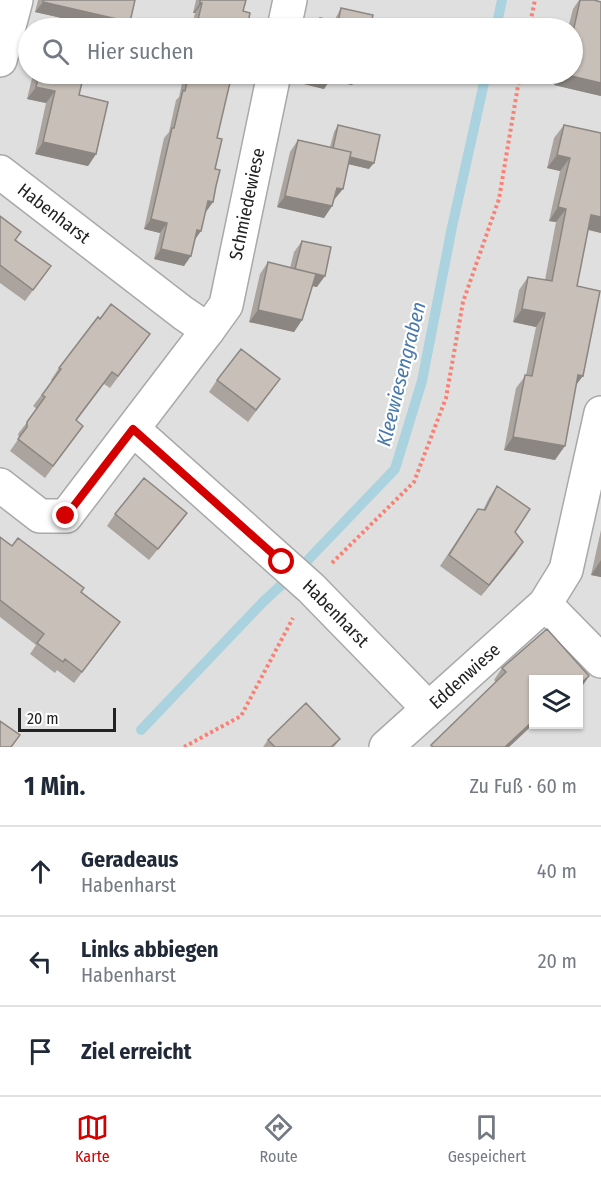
<!DOCTYPE html>
<html lang="de">
<head>
<meta charset="utf-8">
<style>
  :root { --surface:#fff; --page:#f6f6f7; --text:#1f2937; --muted:#747a83; --line:#e0e1e3; --accent:#d40000 }
  body { margin:0; font-family:"Fira Sans Condensed",sans-serif; background:var(--page); color:var(--text) }
  .controls { position:absolute; right:18px; bottom:18px; display:grid; overflow:hidden; border-radius:0px; box-shadow:0 2px 4px #0004 }
  .controls button { width:54px; height:54px; display:grid; place-items:center; padding:0; border:0; border-bottom:2px solid var(--line); background:var(--surface); color:var(--text); font:30px sans-serif }
  .scale { position:absolute; left:18px; bottom:15px; width:98px; box-sizing:border-box; padding-left:6px; border:3px solid #222; border-top:0; font-size:16px; line-height:21px; white-space:nowrap; color:#222; -webkit-text-stroke:4px #fff; paint-order:stroke }
  .stop { position:absolute; width:18px; height:18px; margin:-14px; border:4px solid #d40000; border-radius:50%; background:#fff }
  .stop.end { background:#d40000; border-color:#fff; box-shadow:0 2px 6px #0008 }
  .list { margin:0; padding:0; list-style:none }
  h2 { display:flex; justify-content:space-between; align-items:center; height:78px; margin:0; padding:0 24px; font-size:26px }
  h2 small { font-size:20px; font-weight:400; color:var(--muted) }
  .list li { display:grid; grid-template-columns:39px 1fr auto; gap:18px; align-items:center; box-sizing:border-box; height:90px; padding:0 24px; border-top:2px solid var(--line) }
  .list b { display:block; font-size:22px; white-space:nowrap }
  .list p { margin:0; font-size:20px; white-space:nowrap; color:var(--muted) }
  .list em { font-size:20px; font-style:normal; color:var(--muted) }
  .icon { flex:none; width:33px; height:33px; fill:none; stroke:currentColor; stroke-width:2; stroke-linecap:round; stroke-linejoin:round }
  .map { position:relative; flex:none; width:601px; height:747px; overflow:hidden }
  .search { position:absolute; background:var(--surface); box-shadow:0 2px 4px #0004; left:18px; right:18px; top:18px; height:66px; display:flex; align-items:center; gap:15px; box-sizing:border-box; padding:0 21px; border-radius:33px; color:var(--muted); font-size:22px }
  .sheet { height:348px; background:var(--surface) }
  nav { display:flex; justify-content:space-around; align-items:center; box-sizing:border-box; height:84px; border-top:2px solid var(--line); background:var(--surface); font-size:16px; color:var(--muted) }
  nav a { display:grid; justify-items:center; gap:3px }
  nav .on { color:var(--accent) }
  .map>svg:first-child { display:block }
  .residential { fill:#e0dfdf; fill-rule:evenodd }
  .lines { fill:none; stroke-linecap:round; stroke-linejoin:round }
  .stream { stroke:#aad3df; stroke-width:10 }
  .minor-casing { stroke:#a9a9a9; stroke-width:36 }
  .path { stroke:#fa8072; stroke-width:4; stroke-dasharray:3 3; stroke-linecap:butt }
  .minor { stroke:#fff; stroke-width:33 }
  .wall { fill:#aba49e }
  .shaded-wall { fill:#8b8681 }
  .building { fill:#c7bfb8; stroke:#8b8681; stroke-width:1.5 }
  .route { stroke:#d40000; stroke-width:8 }
  .labels { text-anchor:middle; dominant-baseline:central; stroke-width:4.5; stroke-linejoin:round; paint-order:stroke }
  .street-label { font-size:18px; fill:#222; stroke:#fff }
  .water-label { font-size:20px; font-style:italic; fill:#4a7aab; stroke:#fff }
</style>
</head>
<body>
<div class="map">
<svg width="601" height="747" viewBox="0 0 601 747">
  <rect width="100%" height="100%" fill="#f2efe9"/>
  <path class="residential" d="M 0,0 L 601,0 L 601,747 L 0,747 ZM 28,28 L 572,28 L 572,74 L 28,74 ZM 534,680 L 578,680 L 578,724 L 534,724 Z"/>
  <g class="lines">
    <path class="stream" d="M 496,28 L 502,0
      M 141,730 L 263,602 L 306,562 L 395,469 L 422,381 L 452,227 L 486,74"/>
    <defs>
      <g id="minor">
        <path d="M 284,28 L 290,0"/>
        <path d="M 0,60 L 16,0"/>
        <path id="s1" d="M 0,172 L 183,313 L 208,330 L 66,516 L 40,516 L 0,485"/>
        <path id="s2" d="M 208,330 L 226,305 L 274,74"/>
        <path id="s3" d="M 133,429 L 311,588 L 428,708"/>
        <path d="M 545,604 L 601,661"/>
        <path id="s4" d="M 386,747 L 545,604 L 566,570 L 601,413"/>
      </g>
    </defs>
    <use href="#minor" class="minor-casing"/>
    <path class="path" d="M 529,28 L 535,0
      M 332,563 L 414,482 L 446,398 L 463,302 L 499,199 L 520,74
      M 184,747 L 241,716 L 293,618"/>
    <use href="#minor" class="minor"/>
  </g>
  <path class="wall" d="M 38,0 L 135,0 L 130,22 L 125,28 L 106,28 L 35,12 Z
    M 196,0 L 246,0 L 243,11 L 247,28 L 191,28 L 195,13 L 193,13 Z
    M 579,0 L 594,0 L 601,96 L 554,85 L 557,74 L 573,74 L 573,28 L 568,28 L 573,9 Z
    M 341,8 L 370,28 L 313,28 L 320,18 L 334,21 Z
    M 33,74 L 84,74 L 79,95 L 96,154 L 88,166 L 35,154 L 46,103 L 27,99 Z
    M 184,74 L 232,74 L 217,138 L 205,212 L 184,266 L 154,259 L 160,233 L 144,229 L 164,138 L 169,132 L 176,100 L 179,97 Z
    M 302,74 L 360,74 L 352,85 L 330,80 L 324,89 L 300,83 Z
    M 338,125 L 369,169 L 348,164 L 334,200 L 332,206 L 324,218 L 277,207 L 290,152 L 298,140 L 330,147 L 334,132 Z
    M 564,125 L 601,133 L 601,233 L 588,230 L 577,286 L 576,385 L 555,460 L 504,450 L 516,388 L 526,375 L 536,327 L 513,322 L 519,290 L 528,277 L 545,280 L 556,222 L 549,221 L 560,171 L 547,168 L 554,138 Z
    M 0,216 L 42,278 L 25,301 L 0,283 Z
    M 302,241 L 317,287 L 312,286 L 302,320 L 294,332 L 249,322 L 260,274 L 268,262 L 290,268 L 294,252 Z
    M 100,319 L 150,334 L 110,388 L 104,384 L 76,421 L 75,437 L 45,478 L 10,451 L 19,438 L 18,434 L 37,409 L 33,406 L 52,381 L 51,380 L 59,368 Z
    M 280,379 L 248,422 L 209,392 L 217,380 Z
    M 497,486 L 515,532 L 515,554 L 481,596 L 440,566 L 478,509 L 483,510 L 489,498 Z
    M 187,513 L 179,524 L 149,560 L 107,526 L 115,514 Z
    M 601,530 L 601,577 L 591,575 Z
    M 0,537 L 81,593 L 112,633 L 74,683 L 57,670 L 55,673 L 30,654 L 36,645 L 0,617 Z
    M 502,668 L 589,676 L 579,690 L 579,680 L 534,680 L 534,724 L 509,747 L 430,747 L 496,682 L 494,680 Z
    M 340,739 L 334,747 L 263,747 L 268,740 Z"/>
  <path class="shaded-wall" d="M 43,2 L 130,22 L 125,28 L 106,28 L 35,12 Z
    M 200,3 L 202,3 L 195,13 L 193,13 Z
    M 307,74 L 355,74 L 360,75 L 352,85 L 330,80 L 324,89 L 300,83 Z
    M 563,74 L 601,83 L 601,96 L 554,85 Z
    M 36,87 L 55,91 L 46,103 L 27,99 Z
    M 43,142 L 96,154 L 88,166 L 35,154 Z
    M 332,153 L 374,163 L 369,169 L 327,159 Z
    M 557,155 L 570,158 L 560,171 L 547,168 Z
    M 337,188 L 343,189 L 334,200 L 328,199 Z
    M 285,196 L 332,206 L 324,218 L 277,207 Z
    M 208,201 L 213,202 L 206,212 Z
    M 558,207 L 566,209 L 556,222 L 549,221 Z
    M 591,215 L 601,217 L 601,233 L 582,228 Z
    M 151,219 L 167,223 L 160,233 L 144,229 Z
    M 197,230 L 201,231 L 194,241 Z
    M 161,249 L 191,256 L 184,266 L 154,259 Z
    M 295,270 L 325,276 L 317,287 L 288,281 Z
    M 522,309 L 545,313 L 536,327 L 513,322 Z
    M 258,310 L 302,320 L 294,332 L 249,322 Z
    M 578,375 L 583,376 L 573,389 Z
    M 513,437 L 565,446 L 555,460 L 504,450 Z
    M 523,542 L 515,554 L 481,596 L 489,585 Z
    M 601,560 L 601,577 L 591,575 Z
    M 589,676 L 581,688 L 579,690 L 579,685 Z
    M 534,720 L 534,723 L 509,747 L 505,747 Z"/>
  <path class="building" d="M 43,0 L 135,0 L 130,22 L 43,2 Z
    M 200,0 L 246,0 L 243,11 L 250,13 L 247,28 L 196,28 L 202,3 L 200,3 Z
    M 580,0 L 594,0 L 601,2 L 601,83 L 563,74 L 573,74 L 573,32 Z
    M 341,8 L 373,15 L 370,28 L 318,28 L 320,18 L 338,22 Z
    M 39,74 L 84,74 L 79,95 L 108,102 L 96,154 L 43,142 L 55,91 L 36,87 Z
    M 189,74 L 232,74 L 217,138 L 222,139 L 215,169 L 220,170 L 216,186 L 213,202 L 208,201 L 201,231 L 197,230 L 191,256 L 161,249 L 167,223 L 151,219 L 172,128 L 174,128 L 183,90 L 185,91 Z
    M 310,74 L 333,74 L 332,78 Z
    M 338,125 L 380,135 L 374,163 L 350,157 L 351,152 L 333,148 Z
    M 564,125 L 601,133 L 601,217 L 591,215 L 577,286 L 600,291 L 583,376 L 578,375 L 565,446 L 513,437 L 525,375 L 532,376 L 545,313 L 522,309 L 528,277 L 552,281 L 566,209 L 558,207 L 570,158 L 557,155 Z
    M 298,140 L 351,152 L 343,189 L 337,188 L 332,206 L 285,196 Z
    M 0,216 L 21,232 L 15,240 L 51,266 L 33,290 L 0,265 Z
    M 302,241 L 331,247 L 325,276 L 295,269 Z
    M 268,262 L 316,274 L 302,320 L 258,310 Z
    M 111,304 L 150,334 L 118,376 L 112,372 L 76,420 L 83,426 L 53,466 L 18,439 L 27,427 L 27,422 L 45,397 L 42,395 L 61,369 L 59,368 L 98,317 L 100,319 Z
    M 241,349 L 280,379 L 256,410 L 217,380 Z
    M 144,478 L 187,513 L 158,549 L 115,514 Z
    M 497,486 L 530,509 L 515,532 L 523,542 L 489,585 L 449,555 L 478,509 L 485,510 Z
    M 0,537 L 12,546 L 18,538 L 84,588 L 81,592 L 120,622 L 82,672 L 65,659 L 63,662 L 37,643 L 44,634 L 0,600 Z
    M 547,629 L 589,676 L 579,685 L 579,680 L 534,680 L 534,720 L 505,747 L 433,747 L 431,745 L 506,672 L 502,668 Z
    M 306,703 L 340,739 L 331,747 L 275,747 L 268,740 Z
    M 0,721 L 20,735 L 11,747 L 0,747 Z"/>
  <g class="lines">
    <path class="route" d="M 66,516 L 133,429 L 282,562"/>
  </g>
  <g class="labels">
    <g class="street-label">
      <text stroke="none"><textPath href="#s2" startOffset="134">Schmiedewiese</textPath></text>
      <text stroke="none"><textPath href="#s1" startOffset="68">Habenharst</textPath></text>
      <text stroke="none"><textPath href="#s3" startOffset="274">Habenharst</textPath></text>
      <text stroke="none"><textPath href="#s4" startOffset="106">Eddenwiese</textPath></text>
    </g>
    <g class="water-label">
      <text transform="translate(401 374) rotate(-76)">Kleewiesengraben</text>
    </g>
  </g>
</svg>
<div class="controls">
<button><svg class="icon" aria-label="layers" viewBox="0 0 24 24"><path d="M12 4l9 5-9 5-9-5zM3 14l9 5 9-5"/></svg></button>
</div>
<div class="scale">20 m</div>
<div class="stop" style="left:282px;top:562px"></div>
<div class="stop end" style="left:66px;top:516px"></div>
<div class="search"><svg class="icon" aria-label="search" viewBox="0 0 24 24"><circle cx="10" cy="10" r="6"/><path d="M15 15l6 6"/></svg>Hier suchen</div>
</div>
<section class="sheet">
<h2>1 Min.<small>Zu Fuß · 60 m</small></h2>
<ul class="list">
<li><svg class="icon" aria-label="ahead" viewBox="0 0 24 24"><path d="M12 20V5M6 11l6-6 6 6"/></svg><div><b>Geradeaus</b><p>Habenharst</p></div><em>40 m</em></li>
<li><svg class="icon" aria-label="left" viewBox="0 0 24 24"><path d="M17 20v-9H6M10 6l-5 5 5 5"/></svg><div><b>Links abbiegen</b><p>Habenharst</p></div><em>20 m</em></li>
<li><svg class="icon" aria-label="arrive" viewBox="0 0 24 24"><path d="M6 21V4h12l-3 4 3 4H6"/></svg><div><b>Ziel erreicht</b></div></li>
</ul>
</section>
<nav>
<a class="on"><svg class="icon" aria-label="map" viewBox="0 0 24 24"><path d="M3 6l6-2 6 2 6-2v14l-6 2-6-2-6 2zM9 4v14M15 6v14"/></svg>Karte</a>
<a><svg class="icon" aria-label="directions" viewBox="0 0 24 24"><path d="M12 3l9 9-9 9-9-9zM9 14v-3h6M13 9l2 2-2 2"/></svg>Route</a>
<a><svg class="icon" aria-label="saved" viewBox="0 0 24 24"><path d="M7 4h10v16l-5-4-5 4z"/></svg>Gespeichert</a>
</nav>
</body>
</html>
